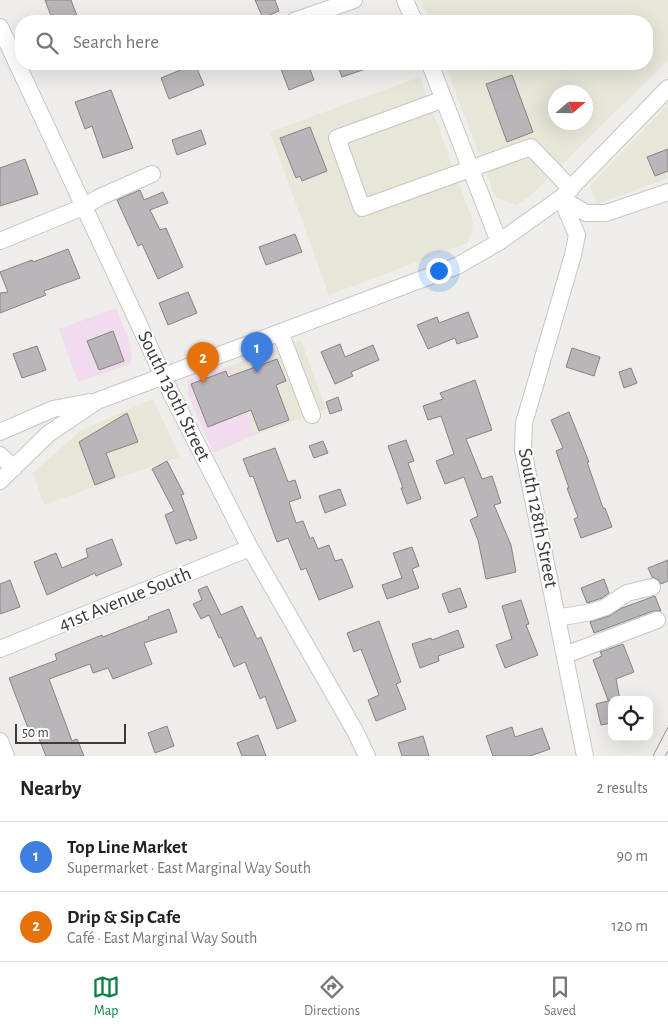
<!DOCTYPE html>
<html lang="en">
<head>
<meta charset="utf-8">
<style>
  :root { --surface:#fff; --page:#f2f2f2; --text:#222; --muted:#767676; --line:#e0e0e0; --accent:#0b8043 }
  body { margin:0; font-family:"Alegreya Sans",sans-serif; background:var(--page); color:var(--text) }
  .controls { position:absolute; right:15px; bottom:15px; display:grid; overflow:hidden; border-radius:10px; box-shadow:0 5px 20px #0002 }
  .controls button { width:45px; height:45px; display:grid; place-items:center; padding:0; border:0; border-bottom:1px solid var(--line); background:var(--surface); color:var(--text); font:25px sans-serif }
  .compass { position:absolute; left:548px; top:85px; width:45px; height:45px; border-radius:50%; background:var(--surface); box-shadow:0 5px 20px #0002; rotate:70deg }
  .scale { position:absolute; left:15px; bottom:12px; width:111px; box-sizing:border-box; padding-left:5px; border:2px solid #3c3b3a; border-top:0; font-size:14px; line-height:18px; white-space:nowrap; color:#3c3b3a; -webkit-text-stroke:4px #fff; paint-order:stroke }
  .you { position:absolute; left:438px; top:270px; width:18px; height:18px; margin:-12px; border:4px solid #fff; border-radius:50%; background:#1a73e8; box-shadow:0 0 0 8px #1a73e833 }
  .badge { display:grid; place-items:center; width:32px; height:32px; border-radius:50%; background:var(--accent); color:#fff; font-size:16px; font-weight:700 }
  .pin { position:absolute; translate:-50% -41px; filter:drop-shadow(0 1px 2px #0008) }
  .pin::after { content:''; position:absolute; top:26px; width:18px; height:15px; background:inherit; clip-path:polygon(0 0,100% 0,50% 100%) }
  .list { margin:0; padding:0; list-style:none }
  h2 { display:flex; justify-content:space-between; align-items:center; height:65px; margin:0; padding:0 20px; font-size:21px }
  h2 small { font-size:16px; font-weight:400; color:var(--muted) }
  .list li { display:grid; grid-template-columns:32px 1fr auto; gap:15px; align-items:center; box-sizing:border-box; height:70px; padding:0 20px; border-top:1px solid var(--line) }
  .list b { display:block; font-size:19px; white-space:nowrap }
  .list p { margin:0; font-size:16px; white-space:nowrap; color:var(--muted) }
  .list em { font-size:16px; font-style:normal; color:var(--muted) }
  .icon { flex:none; width:28px; height:28px; fill:none; stroke:currentColor; stroke-width:2; stroke-linecap:round; stroke-linejoin:round }
  .map { position:relative; flex:none; width:668px; height:756px; overflow:hidden }
  .search { position:absolute; background:var(--surface); box-shadow:0 5px 20px #0002; left:15px; right:15px; top:15px; height:55px; display:flex; align-items:center; gap:12px; box-sizing:border-box; padding:0 18px; border-radius:20px; color:var(--muted); font-size:19px }
  .sheet { height:205px; background:var(--surface) }
  nav { display:flex; justify-content:space-around; align-items:center; box-sizing:border-box; height:70px; border-top:1px solid var(--line); background:var(--surface); font-size:14px; color:var(--muted) }
  nav a { display:grid; justify-items:center; gap:2px }
  nav .on { color:var(--accent) }
  .map>svg:first-child { display:block }
  .commercial { fill:#f0dcec }
  .built { fill:#e8e5d9; fill-rule:evenodd }
  .building { fill:#b9b5b8; stroke:#878385 }
  .lines { fill:none; stroke-linecap:round; stroke-linejoin:round }
  .minor-casing { stroke:#c7c5c1; stroke-width:18 }
  .minor { stroke:#fff; stroke-width:16 }
  .tram { stroke:#979693; stroke-width:1 }
  .labels { text-anchor:middle; dominant-baseline:central; stroke-width:4; stroke-linejoin:round; paint-order:stroke }
  .street-label { font-size:20px; fill:#3c3b3a; stroke:#fff }
</style>
</head>
<body>
<div class="map">
<svg width="668" height="756" viewBox="0 0 668 756">
  <rect width="100%" height="100%" fill="#eeede9"/>
  <path class="commercial" d="M 116,308 L 130,343 L 132,355 L 130,364 L 78,382 L 59,329 Z
    M 230,366 L 255,435 L 213,453 L 188,394 L 188,380 Z"/>
  <path class="built" d="M 421,0 L 668,0 L 668,60 L 529,197 L 516,205 L 496,198 L 445,64 L 647,64 L 647,21 L 429,21 ZM 556,92 L 586,92 L 586,122 L 556,122 Z
    M 420,77 L 473,222 L 472,231 L 467,243 L 329,295 L 270,132 Z
    M 668,104 L 668,178 L 597,204 L 590,186 Z
    M 301,340 L 326,409 L 255,435 L 230,366 Z
    M 153,399 L 180,456 L 44,505 L 33,473 L 81,430 Z"/>
  <path class="building" d="M 45,0 L 71,0 L 79,21 L 53,21 Z
    M 255,0 L 275,0 L 279,11 L 263,18 Z
    M 195,64 L 204,85 L 169,99 L 161,78 Z
    M 279,64 L 308,64 L 314,80 L 289,90 Z
    M 337,64 L 374,64 L 374,66 L 342,77 Z
    M 512,75 L 533,132 L 507,142 L 486,84 Z
    M 111,90 L 133,148 L 103,158 L 92,126 L 85,129 L 75,102 Z
    M 310,127 L 327,171 L 302,181 L 300,176 L 296,178 L 280,138 Z
    M 201,130 L 206,144 L 177,155 L 172,140 Z
    M 668,149 L 668,171 L 655,176 L 647,157 Z
    M 25,159 L 38,194 L 0,206 L 0,168 Z
    M 140,190 L 144,200 L 163,192 L 168,203 L 150,210 L 160,230 L 166,228 L 183,267 L 158,279 L 142,244 L 138,246 L 117,200 Z
    M 295,234 L 302,252 L 266,265 L 259,247 Z
    M 68,249 L 80,278 L 44,291 L 46,295 L 0,313 L 0,293 L 8,292 L 0,272 L 32,260 L 33,262 Z
    M 188,292 L 197,313 L 168,325 L 159,303 Z
    M 468,312 L 478,337 L 457,344 L 455,338 L 428,349 L 417,325 L 437,317 L 439,323 Z
    M 113,331 L 124,361 L 99,370 L 87,341 Z
    M 340,344 L 345,357 L 373,345 L 379,360 L 351,372 L 353,376 L 335,384 L 321,352 Z
    M 37,346 L 46,370 L 22,378 L 13,354 Z
    M 572,348 L 600,357 L 594,376 L 566,367 Z
    M 277,359 L 286,381 L 276,385 L 289,420 L 259,431 L 251,410 L 208,427 L 191,384 L 226,371 L 228,377 Z
    M 631,368 L 637,383 L 624,388 L 619,372 Z
    M 475,380 L 492,430 L 466,439 L 482,479 L 492,476 L 501,503 L 494,505 L 511,545 L 516,572 L 486,579 L 478,540 L 470,520 L 478,516 L 464,477 L 445,484 L 436,461 L 454,454 L 441,416 L 428,420 L 423,406 L 443,399 L 440,393 Z
    M 338,397 L 342,410 L 330,414 L 326,402 Z
    M 569,412 L 589,462 L 587,462 L 603,508 L 605,508 L 612,527 L 581,538 L 574,519 L 578,517 L 567,488 L 569,488 L 556,451 L 563,448 L 551,420 Z
    M 127,413 L 138,442 L 106,453 L 115,477 L 95,485 L 79,442 Z
    M 406,440 L 414,461 L 408,463 L 421,499 L 407,504 L 401,488 L 403,488 L 388,446 Z
    M 323,441 L 328,453 L 314,458 L 309,446 Z
    M 275,448 L 288,482 L 295,480 L 301,498 L 289,502 L 296,523 L 303,521 L 310,539 L 313,537 L 318,549 L 329,545 L 335,561 L 342,559 L 353,587 L 319,600 L 306,568 L 301,570 L 288,538 L 277,542 L 253,476 L 250,477 L 243,459 Z
    M 167,461 L 184,494 L 181,495 L 197,538 L 190,541 L 189,539 L 176,544 L 165,515 L 174,511 L 152,469 Z
    M 340,489 L 346,505 L 325,513 L 319,496 Z
    M 112,539 L 122,565 L 96,576 L 95,573 L 47,595 L 34,562 L 56,553 L 62,568 L 88,557 L 86,549 Z
    M 412,547 L 419,566 L 412,569 L 419,588 L 387,599 L 382,585 L 402,578 L 393,553 Z
    M 668,560 L 668,581 L 661,584 L 659,580 L 652,577 L 648,568 Z
    M 604,579 L 609,593 L 602,598 L 587,603 L 581,588 Z
    M 10,580 L 20,607 L 0,614 L 0,584 Z
    M 207,586 L 221,615 L 242,606 L 257,639 L 261,637 L 296,721 L 277,729 L 265,696 L 260,699 L 245,662 L 234,667 L 221,637 L 219,638 L 209,615 L 201,619 L 193,604 L 202,600 L 198,590 Z
    M 460,588 L 467,607 L 449,613 L 442,594 Z
    M 655,596 L 661,611 L 653,611 L 594,633 L 590,622 L 609,616 L 622,608 Z
    M 521,600 L 529,624 L 526,625 L 538,655 L 505,668 L 496,645 L 512,639 L 502,606 Z
    M 169,609 L 177,632 L 144,643 L 152,664 L 113,679 L 108,668 L 93,673 L 90,664 L 49,679 L 72,741 L 77,739 L 84,756 L 46,756 L 37,734 L 31,736 L 9,678 L 57,660 L 55,654 L 102,635 L 103,637 L 149,619 L 148,617 Z
    M 379,621 L 401,682 L 396,684 L 406,709 L 376,721 L 368,700 L 379,695 L 361,649 L 354,652 L 347,633 Z
    M 458,630 L 464,647 L 438,656 L 439,661 L 420,668 L 412,644 L 431,638 L 432,640 Z
    M 623,644 L 634,672 L 616,679 L 620,700 L 608,700 L 593,660 L 602,656 L 600,652 Z
    M 612,700 L 612,723 L 601,725 L 596,704 Z
    M 167,726 L 174,746 L 155,753 L 148,733 Z
    M 512,727 L 515,737 L 542,728 L 550,749 L 530,756 L 493,756 L 486,736 Z
    M 258,735 L 266,756 L 242,756 L 237,743 Z
    M 423,736 L 429,756 L 402,756 L 398,743 Z"/>
  <g class="lines">
    <defs>
      <path id="minor" d="M 405,0 L 414,21
        M 294,21 L 354,0
        M 0,27 L 172,395 L 250,548 L 355,731 L 367,756
        M 430,64 L 499,242
        M 444,99 L 337,138 L 362,208 L 531,147 L 571,189
        M 561,198 L 577,235 L 573,255 L 524,423 L 523,450 L 585,756
        M 561,198 L 586,213 L 606,213 L 668,192
        M 0,241 L 83,207 L 100,197 L 152,174
        M 280,332 L 312,415
        M 0,432 L 53,409 L 90,402
        M 0,455 L 14,468
        M 0,481 L 48,434 L 97,401 L 457,266 L 499,242 L 561,198 L 668,88
        M 557,618 L 591,612 L 606,607 L 627,593 L 652,587
        M 0,649 L 250,548
        M 565,655 L 657,620
        M 0,741 L 6,756"/>
    </defs>
    <use href="#minor" class="minor-casing"/>
    <use href="#minor" class="minor"/>
    <path class="tram" d="M 653,756 L 668,727
      M 665,756 L 668,751"/>
  </g>
  <g class="labels">
    <g class="street-label">
      <text transform="translate(174 396) rotate(64)">South 130th Street</text>
      <text transform="translate(538 518) rotate(79)">South 128th Street</text>
      <text transform="translate(125 599) rotate(-22)">41st Avenue South</text>
    </g>
  </g>
</svg>
<div class="controls">
<button><svg class="icon" aria-label="locate" viewBox="0 0 24 24"><circle cx="12" cy="12" r="6"/><path d="M12 2v4M12 18v4M2 12h4M18 12h4"/></svg></button>
</div>
<svg class="compass" viewBox="-18 -18 36 36"><path d="M0-13l5 13h-10z" fill="#e53935"/><path d="M0 13l5-13h-10z" fill="#767676"/></svg>
<div class="scale">50 m</div>
<div class="you"></div>
<div class="pin badge" style="left:257px;top:373px;background:#3f7fe0">1</div>
<div class="pin badge" style="left:203px;top:383px;background:#e8710a">2</div>
<div class="search"><svg class="icon" aria-label="search" viewBox="0 0 24 24"><circle cx="10" cy="10" r="6"/><path d="M15 15l6 6"/></svg>Search here</div>
</div>
<section class="sheet">
<h2>Nearby<small>2 results</small></h2>
<ul class="list">
<li><span class="badge" style="background:#3f7fe0">1</span><div><b>Top Line Market</b><p>Supermarket · East Marginal Way South</p></div><em>90 m</em></li>
<li><span class="badge" style="background:#e8710a">2</span><div><b>Drip &amp; Sip Cafe</b><p>Café · East Marginal Way South</p></div><em>120 m</em></li>
</ul>
</section>
<nav>
<a class="on"><svg class="icon" aria-label="map" viewBox="0 0 24 24"><path d="M3 6l6-2 6 2 6-2v14l-6 2-6-2-6 2zM9 4v14M15 6v14"/></svg>Map</a>
<a><svg class="icon" aria-label="directions" viewBox="0 0 24 24"><path d="M12 3l9 9-9 9-9-9zM9 14v-3h6M13 9l2 2-2 2"/></svg>Directions</a>
<a><svg class="icon" aria-label="saved" viewBox="0 0 24 24"><path d="M7 4h10v16l-5-4-5 4z"/></svg>Saved</a>
</nav>
</body>
</html>
